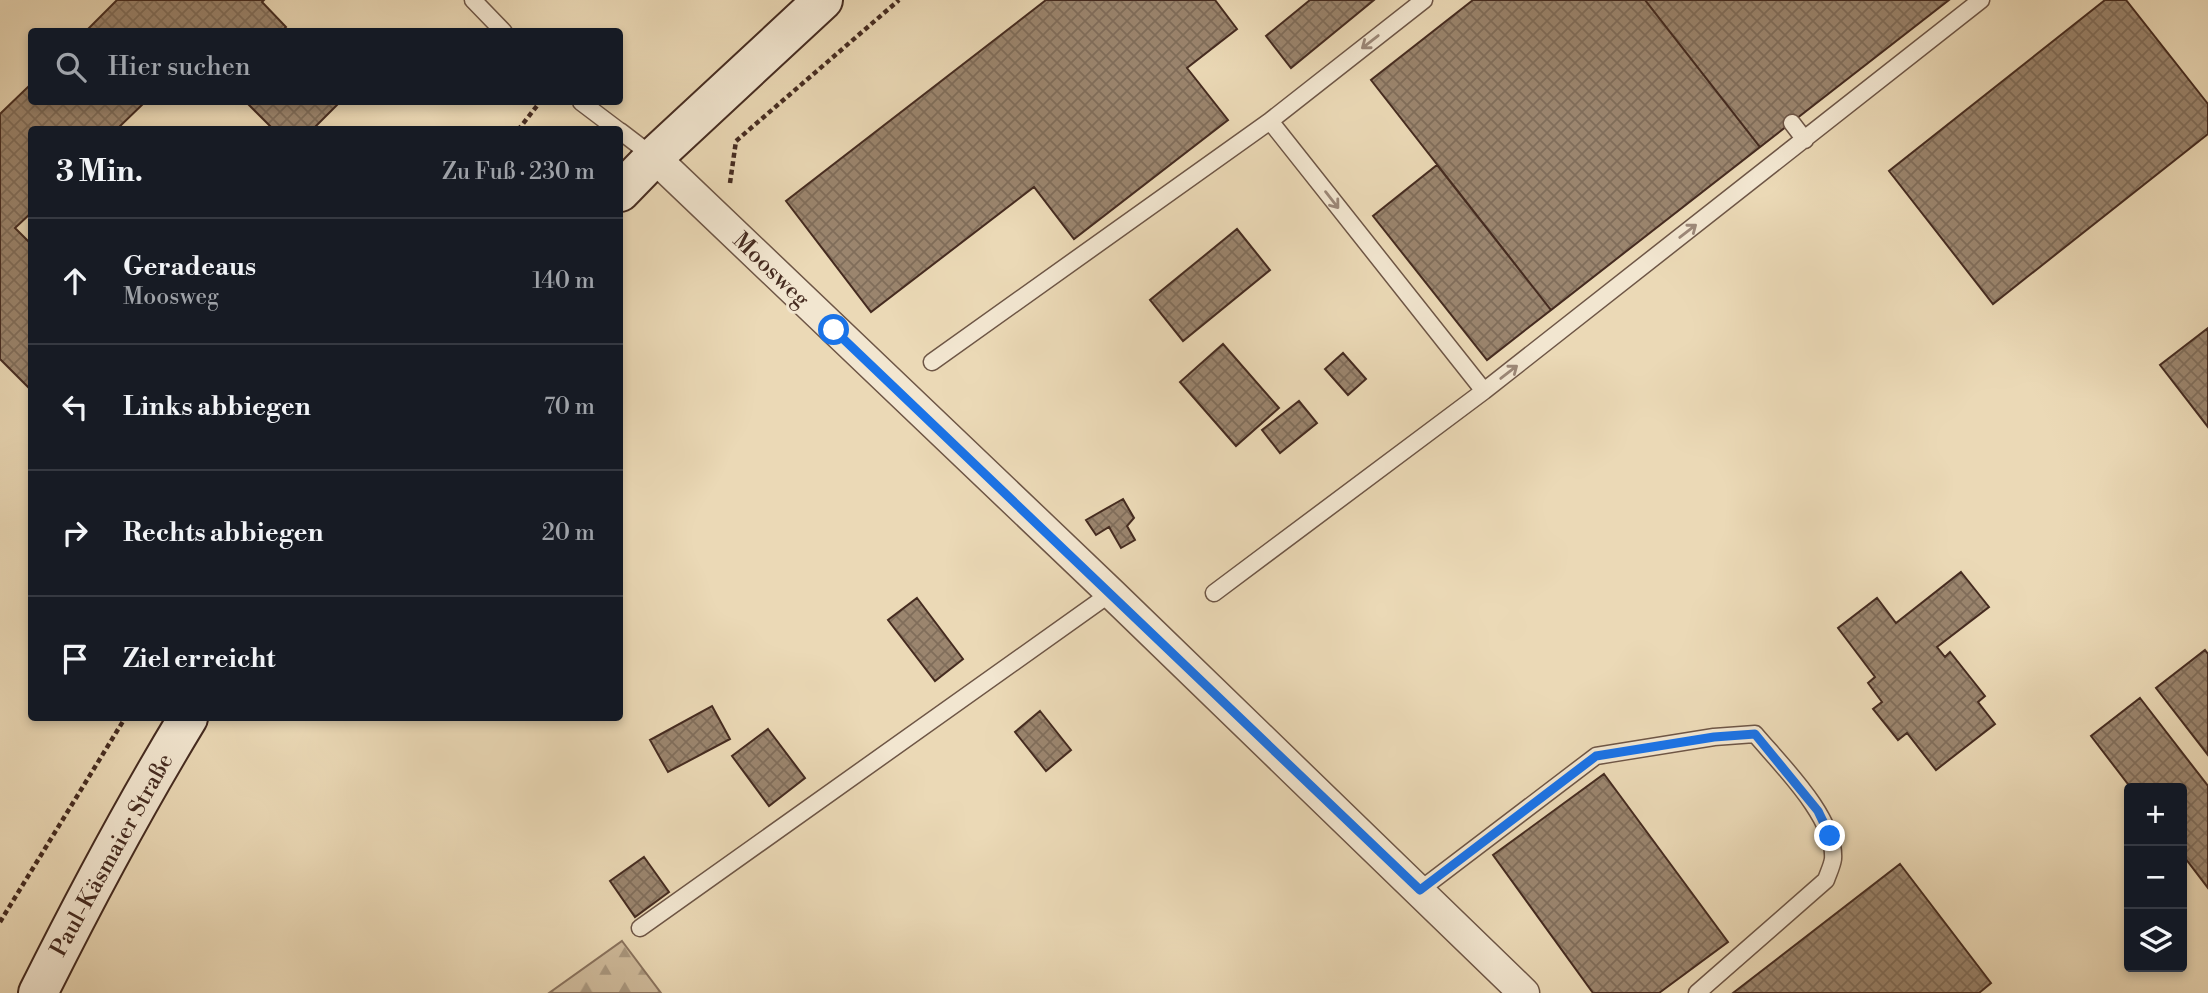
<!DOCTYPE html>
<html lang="de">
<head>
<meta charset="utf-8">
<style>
  :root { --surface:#171b24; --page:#20242c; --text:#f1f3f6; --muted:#9ea1a6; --line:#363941 }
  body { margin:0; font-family:"Libre Bodoni",serif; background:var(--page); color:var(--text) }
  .controls { position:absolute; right:21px; bottom:21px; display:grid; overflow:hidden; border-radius:7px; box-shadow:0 4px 10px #0003 }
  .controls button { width:63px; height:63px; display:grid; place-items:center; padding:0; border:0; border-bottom:2px solid var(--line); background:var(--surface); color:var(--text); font:35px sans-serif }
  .stop { position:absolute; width:21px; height:21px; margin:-16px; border:5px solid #1a73e8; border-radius:50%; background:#fff }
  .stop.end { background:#1a73e8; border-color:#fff; box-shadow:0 2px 7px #0008 }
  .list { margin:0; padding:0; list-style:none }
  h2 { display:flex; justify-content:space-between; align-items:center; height:91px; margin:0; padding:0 28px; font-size:30px }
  h2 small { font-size:23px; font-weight:400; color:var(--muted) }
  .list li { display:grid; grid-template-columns:46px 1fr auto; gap:21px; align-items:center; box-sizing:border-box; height:126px; padding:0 28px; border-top:2px solid var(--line) }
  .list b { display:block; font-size:26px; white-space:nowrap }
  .list p { margin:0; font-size:23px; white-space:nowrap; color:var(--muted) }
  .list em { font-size:23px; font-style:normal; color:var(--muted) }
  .icon { flex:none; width:38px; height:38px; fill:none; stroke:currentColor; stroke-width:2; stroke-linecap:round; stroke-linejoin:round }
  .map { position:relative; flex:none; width:2208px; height:993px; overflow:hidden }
  .search { position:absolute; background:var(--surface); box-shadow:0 4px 10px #0003; left:28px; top:28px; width:595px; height:77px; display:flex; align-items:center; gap:18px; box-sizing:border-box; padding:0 24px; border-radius:7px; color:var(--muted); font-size:26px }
  .panel { position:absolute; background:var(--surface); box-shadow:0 4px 10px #0003; left:28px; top:126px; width:595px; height:595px; border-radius:7px }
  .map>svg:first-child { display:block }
  .forest { fill:url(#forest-firs); stroke:#8a735e; stroke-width:2 }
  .building { fill:url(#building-cross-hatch); stroke:#452b20; stroke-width:2 }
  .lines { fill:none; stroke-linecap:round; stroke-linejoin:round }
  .lane-casing { stroke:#6e5646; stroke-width:19 }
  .street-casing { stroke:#6e5646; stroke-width:33 }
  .secondary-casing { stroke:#452b20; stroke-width:42 }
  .path { stroke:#452b20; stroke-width:4.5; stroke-dasharray:5 3.5; stroke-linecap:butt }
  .lane { stroke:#f2e6d0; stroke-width:16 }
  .street { stroke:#f2e6d0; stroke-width:30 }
  .secondary { stroke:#f2e6d0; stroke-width:38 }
  .oneway { stroke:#9c8878 }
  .route { stroke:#1a73e8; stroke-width:9 }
  .labels { text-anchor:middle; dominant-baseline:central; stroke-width:6; stroke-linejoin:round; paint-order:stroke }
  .street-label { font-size:23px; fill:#452b20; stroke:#f2e6d0 }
</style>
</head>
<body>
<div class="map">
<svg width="2208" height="993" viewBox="0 0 2208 993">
  <defs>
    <pattern id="forest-firs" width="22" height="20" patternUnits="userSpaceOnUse" patternTransform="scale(1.75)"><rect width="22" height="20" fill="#cfbb9c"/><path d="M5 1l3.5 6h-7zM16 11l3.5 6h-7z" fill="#aa987f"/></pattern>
    <pattern id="building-cross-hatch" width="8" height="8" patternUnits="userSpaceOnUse" patternTransform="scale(1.75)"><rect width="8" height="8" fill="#9b856e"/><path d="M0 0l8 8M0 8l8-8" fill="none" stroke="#806d5a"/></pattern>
  </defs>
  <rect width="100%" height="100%" fill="#ebd9b6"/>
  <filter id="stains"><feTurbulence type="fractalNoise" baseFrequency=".00286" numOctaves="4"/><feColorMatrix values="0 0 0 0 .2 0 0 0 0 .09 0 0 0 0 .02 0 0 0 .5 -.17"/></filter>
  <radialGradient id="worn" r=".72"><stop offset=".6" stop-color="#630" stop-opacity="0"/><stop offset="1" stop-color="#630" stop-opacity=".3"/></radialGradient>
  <path class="forest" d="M 622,941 L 661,993 L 549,993 Z"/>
  <path class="building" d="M 117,0 L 264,0 L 262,2 L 286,27 L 281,32 L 85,32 Z
    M 1046,0 L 1215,0 L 1237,29 L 1187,68 L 1228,120 L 1074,239 L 1034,187 L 871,312 L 786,201 Z
    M 1310,0 L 1374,0 L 1291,68 L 1266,36 Z
    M 1473,0 L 1645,0 L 1760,147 L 1551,310 L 1371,80 Z
    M 1645,0 L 1949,0 L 1760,147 Z
    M 2105,0 L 2126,0 L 2208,104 L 2208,134 L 1993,304 L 1889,171 Z
    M 32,83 L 32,102 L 145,102 L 116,130 L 32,130 L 32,212 L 15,228 L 32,245 L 32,391 L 0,359 L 0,114 Z
    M 246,102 L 334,102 L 337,105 L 312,130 L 274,130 Z
    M 1437,165 L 1551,310 L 1487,360 L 1373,216 Z
    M 1237,229 L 1270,270 L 1183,341 L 1150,300 Z
    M 2208,328 L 2208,427 L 2160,365 Z
    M 1223,344 L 1279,408 L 1236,446 L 1180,382 Z
    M 1343,353 L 1366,379 L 1348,395 L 1325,369 Z
    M 1299,401 L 1317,423 L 1280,453 L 1262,430 Z
    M 1123,499 L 1134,518 L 1127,526 L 1135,540 L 1121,548 L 1109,527 L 1096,535 L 1086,520 Z
    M 1961,572 L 1989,607 L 1937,647 L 1945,657 L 1950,652 L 1985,696 L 1978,702 L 1995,724 L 1936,770 L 1907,733 L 1898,740 L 1873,709 L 1882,702 L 1868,683 L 1875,677 L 1838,628 L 1877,598 L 1896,623 Z
    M 917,598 L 963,659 L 935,681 L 888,620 Z
    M 2205,650 L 2208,654 L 2208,755 L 2156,688 Z
    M 2140,698 L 2208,786 L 2208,888 L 2182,854 L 2182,788 L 2131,788 L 2091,736 Z
    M 712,706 L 730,739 L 668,772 L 650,740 Z
    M 1040,711 L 1071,750 L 1046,771 L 1015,732 Z
    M 768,729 L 805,778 L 769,806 L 732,756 Z
    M 1604,774 L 1728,942 L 1659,993 L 1593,993 L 1493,855 Z
    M 644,857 L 669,892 L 635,917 L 610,881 Z
    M 1900,864 L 1991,983 L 1979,993 L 1733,993 Z"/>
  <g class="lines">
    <defs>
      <path id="lane" d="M 473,0 L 504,32
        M 1424,0 L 1270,121 L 1484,391 L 1981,0
        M 581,102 L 618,130
        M 1792,123 L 1805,140
        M 620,131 L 654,157
        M 932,362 L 1270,121
        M 1214,593 L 1484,391
        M 1420,890 L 1596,756 L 1714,737 L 1755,734 C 1780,764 1836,818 1833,859 C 1832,866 1828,874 1826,880 L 1697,993
        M 640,928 L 1111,593"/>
      <path id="street" d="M 654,157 L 1111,593 L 1524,993"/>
      <path id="secondary" d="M 620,192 L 654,157 L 823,0
        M 38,993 C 85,899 134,807 188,718"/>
    </defs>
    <use href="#lane" class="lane-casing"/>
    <use href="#street" class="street-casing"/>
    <use href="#secondary" class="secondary-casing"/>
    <path class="path" d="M 518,130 L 540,102
      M 730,183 L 736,141 L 899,0
      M 0,922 L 125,718"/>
    <use href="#lane" class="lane"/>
    <use href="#street" class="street"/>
    <use href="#secondary" class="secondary"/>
  </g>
  <defs><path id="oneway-shaft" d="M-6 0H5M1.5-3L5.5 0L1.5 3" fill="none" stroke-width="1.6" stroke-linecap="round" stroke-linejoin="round" transform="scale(1.75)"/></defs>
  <g class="oneway">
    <use href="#oneway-shaft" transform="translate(1370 42) rotate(142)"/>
    <use href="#oneway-shaft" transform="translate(1332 200) rotate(52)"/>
    <use href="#oneway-shaft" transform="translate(1688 231) rotate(-38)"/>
    <use href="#oneway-shaft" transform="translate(1509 372) rotate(-38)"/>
  </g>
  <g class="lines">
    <path class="route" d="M 834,330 L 1420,890 L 1596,756 L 1714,737 L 1755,734 L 1818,811 L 1830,836"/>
  </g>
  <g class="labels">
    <g class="street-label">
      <text transform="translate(771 270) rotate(44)">Moosweg</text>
      <text transform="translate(112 855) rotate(-61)">Paul-Käsmaier Straße</text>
    </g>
  </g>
  <rect width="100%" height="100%" filter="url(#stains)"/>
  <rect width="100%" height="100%" fill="url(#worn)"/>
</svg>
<div class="controls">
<button>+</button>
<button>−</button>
<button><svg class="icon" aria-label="layers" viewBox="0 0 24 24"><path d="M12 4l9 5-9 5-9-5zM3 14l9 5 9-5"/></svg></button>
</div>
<div class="stop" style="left:834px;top:330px"></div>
<div class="stop end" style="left:1830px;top:836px"></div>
<div class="search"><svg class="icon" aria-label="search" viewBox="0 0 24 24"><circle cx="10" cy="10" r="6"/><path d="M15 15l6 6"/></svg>Hier suchen</div>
<section class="panel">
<h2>3 Min.<small>Zu Fuß · 230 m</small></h2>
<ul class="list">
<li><svg class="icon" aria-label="ahead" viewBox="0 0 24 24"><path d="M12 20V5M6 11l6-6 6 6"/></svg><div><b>Geradeaus</b><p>Moosweg</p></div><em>140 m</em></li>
<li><svg class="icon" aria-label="left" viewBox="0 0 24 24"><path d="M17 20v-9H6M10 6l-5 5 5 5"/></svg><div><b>Links abbiegen</b></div><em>70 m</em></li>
<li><svg class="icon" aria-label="right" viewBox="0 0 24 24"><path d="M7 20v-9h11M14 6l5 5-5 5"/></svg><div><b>Rechts abbiegen</b></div><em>20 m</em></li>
<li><svg class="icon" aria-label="arrive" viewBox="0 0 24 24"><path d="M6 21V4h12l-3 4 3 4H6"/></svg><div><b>Ziel erreicht</b></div></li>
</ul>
</section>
</div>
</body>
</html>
